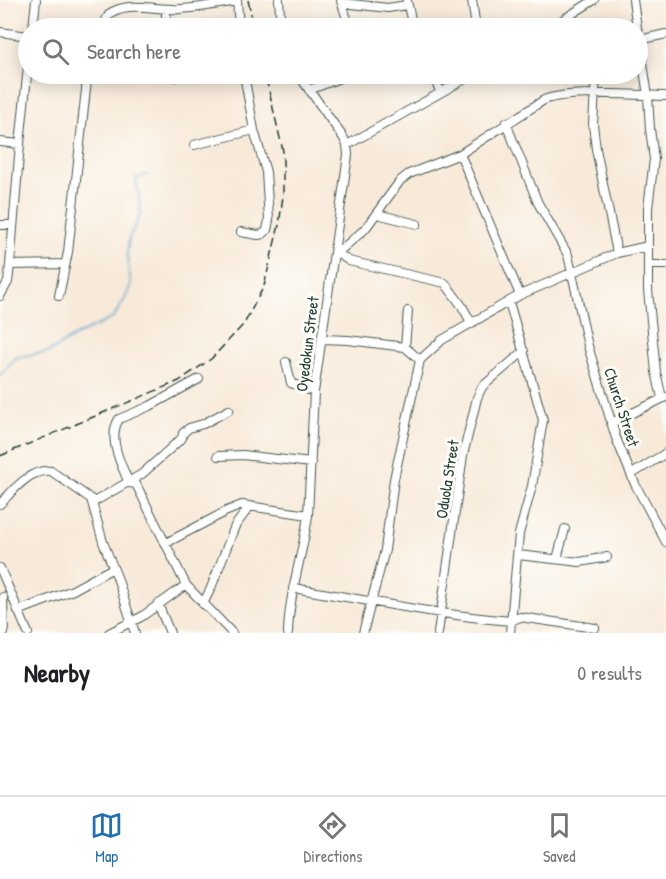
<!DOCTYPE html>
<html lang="en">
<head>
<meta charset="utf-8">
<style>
  :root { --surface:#fff; --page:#f6f6f6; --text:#202124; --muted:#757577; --line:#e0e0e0; --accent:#1f6fb2 }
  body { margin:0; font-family:"Patrick Hand",sans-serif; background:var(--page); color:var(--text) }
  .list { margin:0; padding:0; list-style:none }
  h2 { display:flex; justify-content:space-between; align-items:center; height:78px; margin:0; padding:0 24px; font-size:26px }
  h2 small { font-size:20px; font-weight:400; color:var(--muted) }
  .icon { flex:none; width:33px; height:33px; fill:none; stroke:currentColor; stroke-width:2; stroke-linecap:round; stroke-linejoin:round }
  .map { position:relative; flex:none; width:666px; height:633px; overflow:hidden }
  .search { position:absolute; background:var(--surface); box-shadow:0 3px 15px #0003; left:18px; right:18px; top:18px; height:66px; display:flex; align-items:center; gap:15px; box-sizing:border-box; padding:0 21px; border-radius:33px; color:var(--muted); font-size:22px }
  .sheet { height:162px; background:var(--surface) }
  nav { display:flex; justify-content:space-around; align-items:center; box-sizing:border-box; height:84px; border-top:2px solid var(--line); background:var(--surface); font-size:16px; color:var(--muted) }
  nav a { display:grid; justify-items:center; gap:3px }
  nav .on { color:var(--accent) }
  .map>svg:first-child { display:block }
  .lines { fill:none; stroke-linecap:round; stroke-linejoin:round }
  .stream { stroke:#56a4cf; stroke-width:1.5 }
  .minor-casing { stroke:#40574d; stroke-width:10 }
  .minor { stroke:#fff; stroke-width:8 }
  .rail { stroke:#1f3d34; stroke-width:1.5; stroke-dasharray:9 4.5; stroke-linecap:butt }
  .labels { text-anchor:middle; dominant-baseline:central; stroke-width:6; stroke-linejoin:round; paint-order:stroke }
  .street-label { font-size:16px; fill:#1f3d34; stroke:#fdfcf7 }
</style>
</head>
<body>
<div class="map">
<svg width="666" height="633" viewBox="0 0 666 633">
  <rect width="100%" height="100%" fill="#fdfcf7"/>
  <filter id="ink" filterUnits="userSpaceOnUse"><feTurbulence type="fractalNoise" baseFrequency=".0167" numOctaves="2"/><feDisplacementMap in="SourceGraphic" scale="12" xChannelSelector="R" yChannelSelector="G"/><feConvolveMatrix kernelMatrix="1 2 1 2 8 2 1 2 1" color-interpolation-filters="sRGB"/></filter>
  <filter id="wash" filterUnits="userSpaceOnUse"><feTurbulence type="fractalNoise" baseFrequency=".008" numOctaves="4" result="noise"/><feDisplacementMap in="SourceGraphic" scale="24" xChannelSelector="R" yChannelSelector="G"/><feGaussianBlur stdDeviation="1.35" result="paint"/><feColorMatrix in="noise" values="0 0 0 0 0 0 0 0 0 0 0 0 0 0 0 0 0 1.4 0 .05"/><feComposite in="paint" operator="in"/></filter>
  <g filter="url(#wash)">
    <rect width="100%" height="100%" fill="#f8ead9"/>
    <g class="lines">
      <path class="stream" d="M 0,375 L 17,357 L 49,352 L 75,336 L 113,318 L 125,299 L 131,284 L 127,254 L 129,238 L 141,213 L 136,178 L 147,175"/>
    </g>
  </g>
  <g filter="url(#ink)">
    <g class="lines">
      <defs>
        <path id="minor" d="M 237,0 L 239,28
          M 279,0 L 281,28
          M 472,0 L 476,28
          M 633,0 L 637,28
          M 341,1 L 350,28
          M 407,1 L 413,28
          M 342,3 L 388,8 L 407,5
          M 33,28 L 36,0
          M 105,28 C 105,22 106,16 112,12 C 132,1 160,11 181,9 C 200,8 218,4 237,1
          M 166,28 L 166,9
          M 550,28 L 594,0
          M 638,31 L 648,96 L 650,129 L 654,159 L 648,208 L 648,290 L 656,372 L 662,398
          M 0,32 L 28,36
          M 639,40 L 666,34
          M 174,74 L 175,77
          M 431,74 L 441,92
          M 596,74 L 593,124 L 596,149 L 617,253
          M 309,90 L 350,74
          M 506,123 L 538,203 L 568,255 L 588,346 L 616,438 L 635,484 L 666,542
          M 0,142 L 20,144
          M 194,145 L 254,130
          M 347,145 L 474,74
          M 460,154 L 520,295
          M 377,214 L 417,224
          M 0,225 L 13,225
          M 241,232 L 258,235 L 263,234 L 267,230 L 269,220 L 266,172 L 254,130 L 244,74
          M 336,252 L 349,261 L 445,283 L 462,306 L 472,324
          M 335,255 L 365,229 L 400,181 L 409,174 L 460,154 L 544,100 C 566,90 639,95 666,96
          M 10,265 L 64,264
          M 649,265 L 666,265
          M 0,296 L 8,282 L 10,265 L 20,144 L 28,66
          M 59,296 L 68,252 L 87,80
          M 509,302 L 543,420 L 532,486 L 519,534 L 510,633
          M 322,339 L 348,340 L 405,347 L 420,360
          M 405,347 L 408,311
          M 286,362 L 291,383 L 314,392
          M 199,379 L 150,406 L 119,419 C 107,438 121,464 129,483 L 136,484 L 186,585 L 232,633
          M 611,423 L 666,397
          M 218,456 L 243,455 L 311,463
          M 632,474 L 666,453
          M 92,503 L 142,474 L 182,438 L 183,433 L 189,428 L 203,424 L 229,410
          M 0,504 C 13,491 30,468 51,471 L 91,499 L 103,542 L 117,577 L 135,633
          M 166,543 L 227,511 L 242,505 L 308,515
          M 518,555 L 580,562 L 607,557
          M 557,559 L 565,529
          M 0,568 L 28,633
          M 293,588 C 366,600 438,615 511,621 L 520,617 L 595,628
          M 3,597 L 4,633
          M 158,604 L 170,633
          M 203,604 L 211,588 L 235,526 L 250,506
          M 18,611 L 73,590 L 113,568
          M 109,633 L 141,617 L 186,585
          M 288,633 C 289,593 303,554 308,515 L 314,392 L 348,155 L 347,145 L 343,137 L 298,74
          M 363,633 L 385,550 L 394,479 L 420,360 L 442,340 L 520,295 L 617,253 L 648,246
          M 438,633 L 463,455 L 477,398 L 482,387 L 524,351"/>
      </defs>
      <use href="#minor" class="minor-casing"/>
      <use href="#minor" class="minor"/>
      <path class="rail" d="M 248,0 L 254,28
        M 0,456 L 179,381 L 211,359 L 244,324 L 264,286 L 279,225 L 283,196 L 283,151 L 265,74"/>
    </g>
  </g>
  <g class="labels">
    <g class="street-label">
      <text transform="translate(307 344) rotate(-83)">Oyedokun Street</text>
      <text transform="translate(622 407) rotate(72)">Church Street</text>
      <text transform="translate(447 479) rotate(-81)">Oduola Street</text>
    </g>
  </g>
</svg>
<div class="search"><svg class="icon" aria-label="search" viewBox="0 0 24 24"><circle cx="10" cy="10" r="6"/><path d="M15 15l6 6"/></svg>Search here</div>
</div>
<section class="sheet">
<h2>Nearby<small>0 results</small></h2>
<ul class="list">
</ul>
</section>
<nav>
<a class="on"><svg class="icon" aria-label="map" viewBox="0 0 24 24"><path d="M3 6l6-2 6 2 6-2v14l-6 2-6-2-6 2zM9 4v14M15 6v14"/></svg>Map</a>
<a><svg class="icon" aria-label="directions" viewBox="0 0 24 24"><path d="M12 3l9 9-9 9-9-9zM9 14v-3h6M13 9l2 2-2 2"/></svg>Directions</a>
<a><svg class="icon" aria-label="saved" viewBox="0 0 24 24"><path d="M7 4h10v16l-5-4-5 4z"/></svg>Saved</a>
</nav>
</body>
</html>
